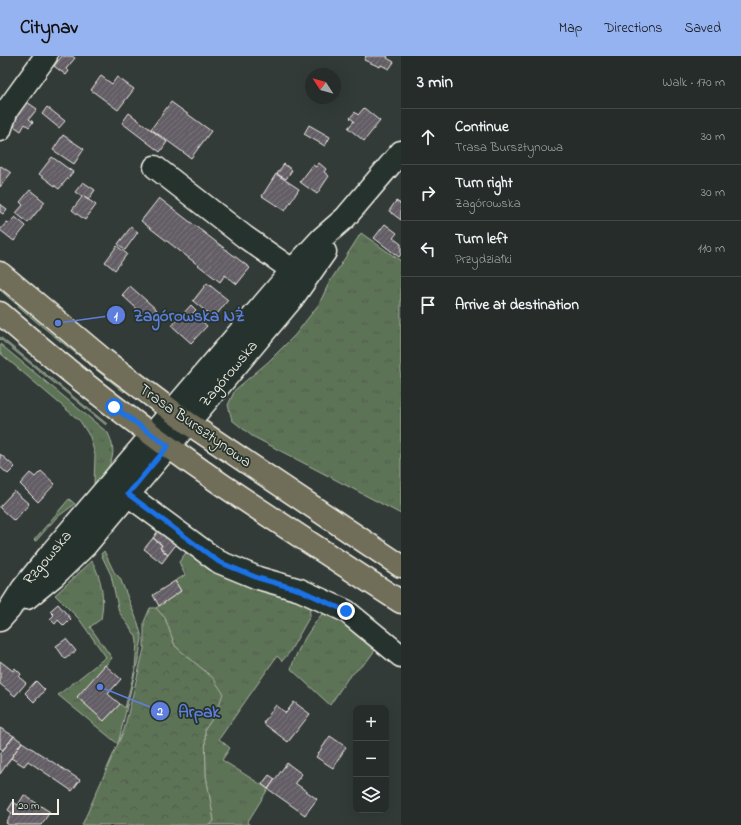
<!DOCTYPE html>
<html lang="en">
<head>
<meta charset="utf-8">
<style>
  :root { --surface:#262c2a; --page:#2e3432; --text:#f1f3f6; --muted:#a4a7a8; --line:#424847; --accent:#95b2f1 }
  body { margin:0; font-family:"Indie Flower",sans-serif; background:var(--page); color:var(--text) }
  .controls { position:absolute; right:12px; bottom:12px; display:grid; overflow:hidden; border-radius:8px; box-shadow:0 4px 16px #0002 }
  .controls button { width:36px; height:36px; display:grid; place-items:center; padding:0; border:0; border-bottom:1px solid var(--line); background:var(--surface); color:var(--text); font:20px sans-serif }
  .compass { position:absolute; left:305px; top:12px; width:36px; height:36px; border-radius:50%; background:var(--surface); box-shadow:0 4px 16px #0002; rotate:306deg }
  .scale { position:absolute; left:12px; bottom:10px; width:47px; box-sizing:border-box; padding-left:4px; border:2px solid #f4f1e8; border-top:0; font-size:11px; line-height:14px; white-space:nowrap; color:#f4f1e8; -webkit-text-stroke:3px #26332d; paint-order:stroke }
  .stop { position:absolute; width:12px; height:12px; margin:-9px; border:3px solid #1a73e8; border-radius:50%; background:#fff }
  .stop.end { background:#1a73e8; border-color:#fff; box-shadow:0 1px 4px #0008 }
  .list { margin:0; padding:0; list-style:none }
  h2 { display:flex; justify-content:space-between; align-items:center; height:52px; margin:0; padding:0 16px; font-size:17px }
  h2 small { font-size:13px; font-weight:400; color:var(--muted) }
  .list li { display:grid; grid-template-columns:26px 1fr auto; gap:12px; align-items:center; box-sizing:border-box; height:56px; padding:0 16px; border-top:1px solid var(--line) }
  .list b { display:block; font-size:15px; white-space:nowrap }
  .list p { margin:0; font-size:13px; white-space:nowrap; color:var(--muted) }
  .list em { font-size:13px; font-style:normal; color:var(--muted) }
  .icon { flex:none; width:22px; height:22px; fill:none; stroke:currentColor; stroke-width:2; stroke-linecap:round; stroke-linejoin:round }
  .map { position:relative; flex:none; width:401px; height:769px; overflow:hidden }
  header { display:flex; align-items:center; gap:24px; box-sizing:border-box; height:56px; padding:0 20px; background:var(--accent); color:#111 }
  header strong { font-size:19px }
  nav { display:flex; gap:22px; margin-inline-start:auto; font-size:14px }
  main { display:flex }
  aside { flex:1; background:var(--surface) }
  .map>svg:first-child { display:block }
  .grass { fill:url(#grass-tufts); stroke:#a8b2a0 }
  .forest { fill:url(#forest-crowns); stroke:#a8b2a0 }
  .building { fill:url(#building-hatch); stroke:#f4f1e8 }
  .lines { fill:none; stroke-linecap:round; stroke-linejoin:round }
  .minor-casing { stroke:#f4f1e8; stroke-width:25 }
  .major-casing { stroke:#f4f1e8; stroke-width:25 }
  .minor { stroke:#26332d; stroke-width:22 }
  .major { stroke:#706e59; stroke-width:22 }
  .route { stroke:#1a73e8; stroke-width:5 }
  .labels { text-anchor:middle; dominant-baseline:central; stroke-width:3.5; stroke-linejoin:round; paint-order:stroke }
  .street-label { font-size:16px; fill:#f4f1e8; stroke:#26332d }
  .leader { fill:none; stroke:#5e7fdd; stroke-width:1.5 }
  .callout-dot { fill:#5e7fdd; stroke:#26332d; stroke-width:1.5 }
  .mark-label { font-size:12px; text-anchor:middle; font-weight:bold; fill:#fff }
  .callout-label { font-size:17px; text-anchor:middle; font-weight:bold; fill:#5e7fdd; stroke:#26332d; stroke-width:3.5; stroke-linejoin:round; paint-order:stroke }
</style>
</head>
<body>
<header>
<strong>Citynav</strong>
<nav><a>Map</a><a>Directions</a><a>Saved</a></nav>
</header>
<main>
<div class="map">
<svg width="401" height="769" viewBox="0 0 401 769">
  <defs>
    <pattern id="grass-tufts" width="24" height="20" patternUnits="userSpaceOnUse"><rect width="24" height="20" fill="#5d7357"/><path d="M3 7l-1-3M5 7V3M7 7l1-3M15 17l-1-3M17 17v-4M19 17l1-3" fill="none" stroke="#525b4e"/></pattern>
    <pattern id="forest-crowns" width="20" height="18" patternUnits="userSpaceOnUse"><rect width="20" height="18" fill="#5d7357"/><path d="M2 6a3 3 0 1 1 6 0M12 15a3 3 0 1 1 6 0" fill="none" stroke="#525b4e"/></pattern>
    <pattern id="building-hatch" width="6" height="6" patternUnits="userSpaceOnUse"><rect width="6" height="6" fill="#645d66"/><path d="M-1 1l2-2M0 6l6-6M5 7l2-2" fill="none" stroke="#7b757c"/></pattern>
  </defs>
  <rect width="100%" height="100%" fill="#323b38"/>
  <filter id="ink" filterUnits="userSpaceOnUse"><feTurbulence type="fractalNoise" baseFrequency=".025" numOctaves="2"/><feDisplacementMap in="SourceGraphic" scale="8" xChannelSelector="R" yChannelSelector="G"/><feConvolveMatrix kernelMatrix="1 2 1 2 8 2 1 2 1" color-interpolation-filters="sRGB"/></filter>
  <g filter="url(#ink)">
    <path class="grass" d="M 361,177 L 401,205 L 401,458 L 252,380 L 232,364 L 228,349 L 235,334 L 268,306 L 295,279 L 319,248 L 329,227 Z
      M 0,229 L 126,334 L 124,336 L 39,268 L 0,234 Z
      M 0,281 L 107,368 L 106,369 L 0,283 Z
      M 0,288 L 108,377 C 119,400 110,412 94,428 L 95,399 L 90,381 L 80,365 L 0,297 Z
      M 69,443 L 75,448 L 56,462 L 36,485 L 34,484 Z
      M 104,495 L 114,516 L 120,522 L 138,567 L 142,582 L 139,600 L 118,688 L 58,639 L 106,601 L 79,563 L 55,539 L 92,505 C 102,523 105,543 101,563 L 90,571 L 112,602 L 77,641 L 104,665 L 120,648 L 125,652 L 135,613 L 137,586 L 136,580 L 119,556 L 111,519 L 101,498 Z
      M 187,495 L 309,545 L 310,560 L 289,597 L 282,605 L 277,600 L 219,683 L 230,692 L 222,704 L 268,733 L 247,767 L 250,769 L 209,769 L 214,765 L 206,720 L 205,673 L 217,656 L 213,622 L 175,590 L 165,562 L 156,552 L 181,535 L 175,525 L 185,519 L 179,506 Z
      M 326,553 L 378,590 L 367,605 L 348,622 L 330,649 L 291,613 C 297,592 311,571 326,553 Z"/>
    <path class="forest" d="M 150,552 L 156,552 L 165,562 L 175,590 L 213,622 L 223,637 L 217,656 L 205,673 L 206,720 L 214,765 L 209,769 L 82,769 L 124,674 L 144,593 L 144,566 Z"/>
    <path class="building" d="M 62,0 L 72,0 L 75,2 L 66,13 L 69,15 L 66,19 L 54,10 Z
      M 365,0 L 388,0 L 387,2 L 394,6 L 389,13 L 381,9 L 380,11 L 364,4 L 366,1 Z
      M 101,20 L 112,28 L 117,21 L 134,33 L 118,54 L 91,34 Z
      M 27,46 L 37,53 L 29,63 L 33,66 L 29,71 L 25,68 L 21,75 L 11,68 Z
      M 171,46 L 211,75 L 191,102 L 151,73 Z
      M 47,51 L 65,65 L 59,72 L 42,58 Z
      M 364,52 L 380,65 L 364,85 L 348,72 L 354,65 L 350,62 L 355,56 L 358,59 Z
      M 129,57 L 167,86 L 160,96 L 122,67 Z
      M 309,69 L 330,81 L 325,90 L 304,78 Z
      M 63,79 L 84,93 L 74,108 L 53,94 Z
      M 52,101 L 73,116 L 59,133 L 39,118 Z
      M 319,107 L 326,113 L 324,116 L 329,120 L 317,138 L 300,126 L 313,109 L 316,111 Z
      M 284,108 L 292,114 L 286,123 L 277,118 Z
      M 1,110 L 11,117 L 0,131 L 0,111 Z
      M 276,118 L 299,133 L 285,155 L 262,140 Z
      M 83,126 L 95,134 L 88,144 L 83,140 L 82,141 L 75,136 Z
      M 30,134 L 45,146 L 28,167 L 16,157 L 23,149 L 20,146 Z
      M 83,140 L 96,149 L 85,164 L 72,154 Z
      M 159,142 L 250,212 L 237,228 L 225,219 L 220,226 L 141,165 Z
      M 396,145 L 401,148 L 401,164 L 389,155 Z
      M 0,148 L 7,153 L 3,158 L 0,156 Z
      M 15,161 L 26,170 L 14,185 L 0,174 L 7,166 L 9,167 Z
      M 385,168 L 397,177 L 393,182 L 401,188 L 401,198 L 399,201 L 374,182 Z
      M 131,171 L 138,176 L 125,194 L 118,188 Z
      M 117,190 L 127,198 L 115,214 L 105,206 Z
      M 207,227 L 228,244 L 214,262 L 193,245 Z
      M 130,230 L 157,254 L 148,263 L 122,239 Z
      M 191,249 L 196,254 L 193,257 L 207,270 L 191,287 L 172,270 L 177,264 L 175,262 L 180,257 L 182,259 Z
      M 0,398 L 15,411 L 8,418 L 0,411 Z
      M 41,415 L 55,428 L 38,446 L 20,428 L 30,417 L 35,421 Z
      M 14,435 L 29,448 L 14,465 L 0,452 L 0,450 Z
      M 160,472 L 178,486 L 168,499 L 160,492 L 162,489 L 153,482 Z
      M 153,482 L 162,489 L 160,492 L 168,499 L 162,507 L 144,493 Z
      M 175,525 L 181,535 L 159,550 L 153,539 Z
      M 58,548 L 71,563 L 64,570 L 58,564 L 55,568 L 50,563 L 54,559 L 50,555 Z
      M 66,583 L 76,595 L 65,603 L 56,590 Z
      M 0,605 L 13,615 L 15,612 L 21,618 L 19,621 L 26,627 L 15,640 L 0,628 Z
      M 105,609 L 121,623 L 108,638 L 120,648 L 104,665 L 77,641 Z
      M 36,625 L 45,634 L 34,646 L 25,637 Z
      M 294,646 L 310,658 L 288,686 L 263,667 L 276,649 L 286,657 Z
      M 0,672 L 14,680 L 3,694 L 0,692 Z
      M 14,680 L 22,686 L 0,718 L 0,698 Z
      M 330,680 L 346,691 L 333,712 L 316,701 Z
      M 22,686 L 80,724 L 72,735 L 28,705 L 24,710 L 11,702 Z
      M 287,707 L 302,718 L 295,727 L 317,743 L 305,759 L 268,733 Z
      M 269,719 L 275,723 L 268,733 L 262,728 Z
      M 24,739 L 50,756 L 41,769 L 9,769 L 6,767 L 12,757 L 8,754 L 13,746 L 18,749 Z"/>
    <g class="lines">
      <defs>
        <path id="minor" d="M 0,74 L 7,54 L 46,0
          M 155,111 L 245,181 L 305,223
          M 128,439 L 219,506 L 258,522 L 300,534 L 346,555 L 401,600
          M 27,542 L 54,520 L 86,489 L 292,243 L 325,196
          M 0,564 L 9,554 L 23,532 L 51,497 L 296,210 L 322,182 L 345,162 L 401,96"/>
        <path id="major" d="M 0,217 L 104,304 L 188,367 L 401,510
          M 0,257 C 70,318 144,375 221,428 C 280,468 341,507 401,546"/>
      </defs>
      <use href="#minor" class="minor-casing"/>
      <use href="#major" class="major-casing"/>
      <use href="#minor" class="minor"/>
      <use href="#major" class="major"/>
    </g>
  </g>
  <g class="lines" filter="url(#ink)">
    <path class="route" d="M 114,351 L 168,390 L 128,438 L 219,506 L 258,522 L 300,534 L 346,555"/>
  </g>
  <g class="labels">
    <g class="street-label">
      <text transform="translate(229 318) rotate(-50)">Zagórowska</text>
      <text transform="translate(195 370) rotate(35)">Trasa Bursztynowa</text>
      <text transform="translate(48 502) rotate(-50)">Rzgowska</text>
    </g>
  </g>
  <path class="leader" d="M58 267L116 259M100 631L160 655"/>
  <g class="callout-dot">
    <circle cx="58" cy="267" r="4"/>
    <circle cx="100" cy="631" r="4"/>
    <circle cx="116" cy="259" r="10"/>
    <circle cx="160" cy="655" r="10"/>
  </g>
  <g class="mark-label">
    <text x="116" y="264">1</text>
    <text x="160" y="659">2</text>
  </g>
  <g class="callout-label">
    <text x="189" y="265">Zagórowska NŻ</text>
    <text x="199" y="661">Arpak</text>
  </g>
</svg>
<div class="controls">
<button>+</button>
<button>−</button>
<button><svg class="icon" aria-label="layers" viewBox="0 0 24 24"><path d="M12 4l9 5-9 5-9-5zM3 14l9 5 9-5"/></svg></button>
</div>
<svg class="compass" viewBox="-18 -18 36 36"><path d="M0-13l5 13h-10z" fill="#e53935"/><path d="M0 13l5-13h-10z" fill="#a4a7a8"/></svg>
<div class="scale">20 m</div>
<div class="stop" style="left:114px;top:351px"></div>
<div class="stop end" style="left:346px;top:555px"></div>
</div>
<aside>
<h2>3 min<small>Walk · 170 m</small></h2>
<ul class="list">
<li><svg class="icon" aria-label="ahead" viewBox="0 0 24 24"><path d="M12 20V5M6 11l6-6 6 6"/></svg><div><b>Continue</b><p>Trasa Bursztynowa</p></div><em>30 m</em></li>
<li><svg class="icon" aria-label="right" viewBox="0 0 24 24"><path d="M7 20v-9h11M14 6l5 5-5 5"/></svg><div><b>Turn right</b><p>Zagórowska</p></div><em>30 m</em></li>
<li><svg class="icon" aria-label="left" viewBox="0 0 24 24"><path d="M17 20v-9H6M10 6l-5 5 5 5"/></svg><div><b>Turn left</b><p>Przydziałki</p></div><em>110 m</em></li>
<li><svg class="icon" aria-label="arrive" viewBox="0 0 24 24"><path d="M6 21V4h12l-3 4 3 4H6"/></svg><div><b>Arrive at destination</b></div></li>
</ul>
</aside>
</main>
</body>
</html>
